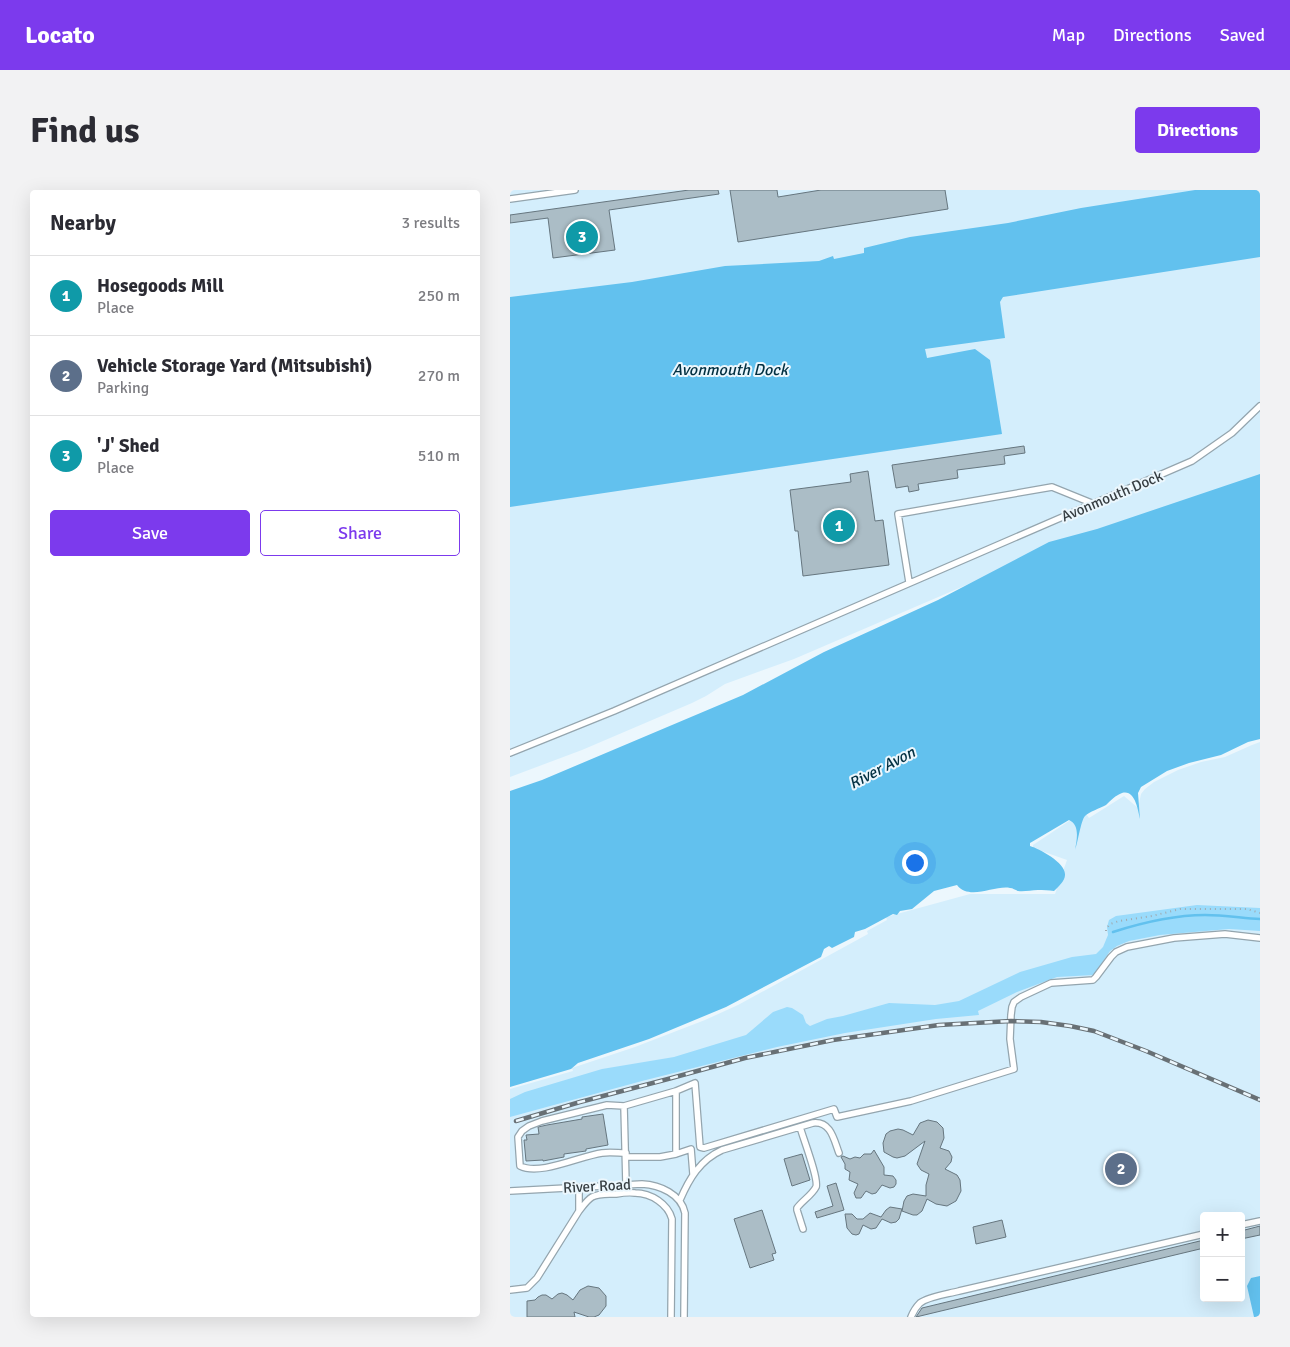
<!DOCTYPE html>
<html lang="en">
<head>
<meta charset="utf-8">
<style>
  :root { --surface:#fff; --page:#f2f2f3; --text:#2b2b33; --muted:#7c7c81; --line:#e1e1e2; --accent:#7c3aed }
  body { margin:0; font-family:Signika,sans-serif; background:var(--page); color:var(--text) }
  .controls { position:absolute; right:15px; bottom:15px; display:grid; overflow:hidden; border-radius:5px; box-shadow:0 5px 20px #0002 }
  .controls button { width:45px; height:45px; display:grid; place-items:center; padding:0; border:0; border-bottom:1px solid var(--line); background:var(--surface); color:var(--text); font:25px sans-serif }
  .you { position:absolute; left:404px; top:672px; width:18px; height:18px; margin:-12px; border:4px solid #fff; border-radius:50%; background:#1a73e8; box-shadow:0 0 0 8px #1a73e833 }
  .badge { display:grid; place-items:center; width:32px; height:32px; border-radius:50%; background:var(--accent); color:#fff; font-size:16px; font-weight:700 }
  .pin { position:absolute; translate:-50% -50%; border:2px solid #fff; box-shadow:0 1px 5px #0006 }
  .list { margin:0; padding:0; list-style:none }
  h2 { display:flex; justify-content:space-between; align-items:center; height:65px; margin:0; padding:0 20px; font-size:21px }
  h2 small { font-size:16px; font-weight:400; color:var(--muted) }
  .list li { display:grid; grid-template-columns:32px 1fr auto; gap:15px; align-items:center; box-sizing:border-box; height:80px; padding:0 20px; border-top:1px solid var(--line) }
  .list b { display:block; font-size:19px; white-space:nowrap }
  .list p { margin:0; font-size:16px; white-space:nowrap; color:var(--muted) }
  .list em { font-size:16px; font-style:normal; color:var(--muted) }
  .actions { display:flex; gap:10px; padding:15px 20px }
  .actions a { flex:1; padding:11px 0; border:1px solid var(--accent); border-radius:5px; text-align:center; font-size:18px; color:var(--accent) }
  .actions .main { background:var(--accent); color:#fff }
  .map { position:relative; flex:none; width:750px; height:1127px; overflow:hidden; border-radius:5px }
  header { display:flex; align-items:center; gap:30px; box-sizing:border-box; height:70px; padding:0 25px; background:var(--accent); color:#fff }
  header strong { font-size:24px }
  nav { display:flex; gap:28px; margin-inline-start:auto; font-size:18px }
  .intro { display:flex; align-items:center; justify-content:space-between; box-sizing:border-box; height:120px; padding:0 30px }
  h1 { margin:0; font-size:35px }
  .button { padding:12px 22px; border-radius:5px; background:var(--accent); color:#fff; font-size:18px; font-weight:700 }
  main { display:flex; gap:30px; padding:0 30px }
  aside { flex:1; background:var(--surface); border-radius:5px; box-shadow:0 5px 20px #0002 }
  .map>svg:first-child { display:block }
  .built { fill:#d4eefc; fill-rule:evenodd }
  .green { fill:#9adbfb }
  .water { fill:#62c1ee }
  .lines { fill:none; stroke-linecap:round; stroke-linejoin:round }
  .stream { stroke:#62c1ee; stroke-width:2.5 }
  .building { fill:#abbdc6; stroke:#66767f }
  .service-casing { stroke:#94a5ae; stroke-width:8 }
  .path { stroke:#a1aab0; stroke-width:2; stroke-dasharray:1 4; stroke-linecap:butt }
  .service { stroke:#fff; stroke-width:5.5 }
  .rail-casing { stroke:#687075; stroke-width:4.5 }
  .rail { stroke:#ecf7fd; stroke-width:2.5; stroke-dasharray:8; stroke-linecap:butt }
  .labels { text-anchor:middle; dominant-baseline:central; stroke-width:4; stroke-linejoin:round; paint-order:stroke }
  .street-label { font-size:15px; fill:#373e42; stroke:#ecf7fd }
  .water-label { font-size:16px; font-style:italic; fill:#023042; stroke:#ecf7fd }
</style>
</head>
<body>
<header>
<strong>Locato</strong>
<nav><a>Map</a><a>Directions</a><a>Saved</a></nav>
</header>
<div class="intro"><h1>Find us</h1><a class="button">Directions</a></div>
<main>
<aside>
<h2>Nearby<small>3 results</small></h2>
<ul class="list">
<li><span class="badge" style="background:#0f9aa8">1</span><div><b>Hosegoods Mill</b><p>Place</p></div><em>250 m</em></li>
<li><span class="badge" style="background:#5c6f8a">2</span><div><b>Vehicle Storage Yard (Mitsubishi)</b><p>Parking</p></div><em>270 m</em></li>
<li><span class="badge" style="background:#0f9aa8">3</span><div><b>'J' Shed</b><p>Place</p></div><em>510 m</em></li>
</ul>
<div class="actions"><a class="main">Save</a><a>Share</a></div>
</aside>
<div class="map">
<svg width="750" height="1127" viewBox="0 0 750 1127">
  <rect width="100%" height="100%" fill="#ecf7fd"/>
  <path class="built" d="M 0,0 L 750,0 L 750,296 L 554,353 L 284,469 L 215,494 L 196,506 L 182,513 L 72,560 L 0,587 Z
    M 750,552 L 750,1127 L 0,1127 L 0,899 L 63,881 L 62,878 L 125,857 L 195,830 L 228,815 L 358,744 L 357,741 L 377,730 L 376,727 L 460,704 L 545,704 L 557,670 L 523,658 L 523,655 L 574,621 L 579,628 L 614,606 L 628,618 L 631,604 L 635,599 L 644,592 L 668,580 L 691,572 L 715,567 L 742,555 ZM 694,1026 L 731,1026 L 731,1108 L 694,1108 Z"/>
  <path class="green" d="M 687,715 L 750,718 L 750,741 L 719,739 L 650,745 L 619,751 L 607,756 L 600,761 L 584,785 L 547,787 L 507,802 L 468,821 L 469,825 L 426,829 L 335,843 L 267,857 L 132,891 L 0,927 L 0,909 L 15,902 L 92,879 L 164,867 L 213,852 L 236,845 L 263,822 L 277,817 L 282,818 L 293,825 L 296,833 L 300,836 L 317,829 L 333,826 L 379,813 L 425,815 L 449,811 L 510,782 L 562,767 L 586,764 L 593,757 L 598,745 L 597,737 L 599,730 L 606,726 Z"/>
  <path class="water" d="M 685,0 L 750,0 L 750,67 L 493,107 L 490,112 L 495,148 L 415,159 L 417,168 L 465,159 L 480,170 L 492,244 L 0,317 L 0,107 L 122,92 L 215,76 L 309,71 L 323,66 L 324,69 L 354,63 L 354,58 L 400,47 L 498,33 L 571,18 Z
    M 750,284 L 750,549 L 738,552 L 711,565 L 679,573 L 657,581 L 631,597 L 628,603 L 630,629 C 628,620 625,599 612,603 C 606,605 600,611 596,615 C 590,618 579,622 575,626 C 571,630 568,652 565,660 C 567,649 570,635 559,630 L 520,653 L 520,656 C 530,659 556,673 555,685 C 555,691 548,697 544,701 C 539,700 533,700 528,700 C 521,700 514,702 508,701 C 505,700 503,698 500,698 C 485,695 459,711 447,695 L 424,701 L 402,719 L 390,721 L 387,725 L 383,724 L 355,739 L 345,742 L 344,747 L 322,758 L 319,756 L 314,759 L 311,767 L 216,817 L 139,849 L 68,873 L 61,879 L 0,897 L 0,601 L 32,590 L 233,505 L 314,462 L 428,410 L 539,352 L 587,339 Z
    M 750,1086 L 750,1127 L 744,1127 L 737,1096 L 741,1088 Z"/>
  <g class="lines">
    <path class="stream" d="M 603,742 C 631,733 666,725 695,725 C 714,725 732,728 750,729"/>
  </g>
  <path class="building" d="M 179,0 L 208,0 L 209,4 L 99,20 L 105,60 L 43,68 L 38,28 L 0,33 L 0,25 Z
    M 220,0 L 267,0 L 268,7 L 311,0 L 435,0 L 438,19 L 228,52 Z
    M 514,256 L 515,263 L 494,266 L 495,274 L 447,280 L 448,288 L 408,294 L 409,300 L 399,302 L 398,296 L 386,298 L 382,275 Z
    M 358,281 L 365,331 L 373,330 L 379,375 L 293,386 L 288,341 L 285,341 L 280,300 L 341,292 L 340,284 Z
    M 93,924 L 98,955 L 76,959 L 76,961 L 54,964 L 54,967 L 33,971 L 33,970 L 16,971 L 14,950 L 17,950 L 16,945 L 29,944 L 28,937 L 37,935 L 72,929 L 72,927 Z
    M 418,930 L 427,932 L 433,938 L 434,948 L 430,958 L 439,961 L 442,967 L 441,972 L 435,979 L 447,985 L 450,990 L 451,1001 L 446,1011 L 437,1016 L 426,1014 L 417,1009 L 412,1021 L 407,1025 L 403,1025 L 392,1021 L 394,1011 L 397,1006 L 403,1004 L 416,1006 L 416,995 L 419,984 L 411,980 L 407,974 L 415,951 L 395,966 L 387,968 L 383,967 L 374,962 L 373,953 L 376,944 L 380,941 L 388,939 L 393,940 L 403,945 L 410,933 Z
    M 364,960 L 374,977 L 374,985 L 383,986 L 386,990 L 386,994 L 384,997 L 380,998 L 372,995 L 366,1003 L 362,1004 L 356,1001 L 351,1008 L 346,1008 L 344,1003 L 348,994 L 339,990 L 340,982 L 335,979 L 335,974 L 331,967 L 333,966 L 340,969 L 345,967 L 350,968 L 354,964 L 361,964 Z
    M 292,964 L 300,990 L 282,996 L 274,969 Z
    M 326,993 L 334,1020 L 307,1028 L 305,1022 L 323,1016 L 317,996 Z
    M 380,1017 L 392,1019 L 389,1029 L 386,1032 L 381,1033 L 372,1029 L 366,1038 L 361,1039 L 353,1035 L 349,1044 L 346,1045 L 342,1044 L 337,1038 L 335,1024 L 342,1024 L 347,1029 L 353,1029 L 360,1023 L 371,1027 L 376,1020 Z
    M 252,1020 L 266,1063 L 262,1064 L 264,1070 L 240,1078 L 224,1029 Z
    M 492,1030 L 496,1047 L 466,1054 L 463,1037 Z
    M 750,1036 L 750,1045 L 731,1049 L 731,1041 Z
    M 694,1050 L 694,1058 L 406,1127 L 412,1118 Z
    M 78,1096 L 89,1098 L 96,1106 L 96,1116 L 89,1125 L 84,1127 L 79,1127 L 64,1122 L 65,1127 L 17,1127 L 17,1111 L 25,1110 L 28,1107 L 32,1105 L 36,1105 L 42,1109 L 48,1104 L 52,1103 L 57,1105 L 63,1110 L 70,1100 Z"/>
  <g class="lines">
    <defs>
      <path id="service" d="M 0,9 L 65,0
        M 399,392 L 388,324 L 542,297 L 584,314
        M 0,563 L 104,521 L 682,271 L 722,243 L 750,216
        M 114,916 L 116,994
        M 290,937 C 293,948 309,989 306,997 C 302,1005 292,1011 287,1018 L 287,1020 L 293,1039
        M 116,963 C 108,963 99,962 92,963 C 70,966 30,986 10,976 L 8,947 L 12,941 L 19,936 L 32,931 L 97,915 L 114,916 L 166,901 L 185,893 L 190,957 L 194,958 L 324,919 L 327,927 L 401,911 L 504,879 L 500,849 L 501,825 L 502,817 L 504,812 L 511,807 L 541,793 L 583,790 L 586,787 L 601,767 L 606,762 L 617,757 L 664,748 L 715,744 L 750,748
        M 166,964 L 181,959 L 183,984
        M 116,967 L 150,967 L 166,964 L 166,901
        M 0,1001 L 132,994 C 150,995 171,1004 175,1023 L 174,1127
        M 170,1010 C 179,989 190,970 212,960 L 303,933 C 321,931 324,950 329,963
        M 69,1021 C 73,1016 77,1010 82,1007 C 89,1003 98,1004 106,1004 C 112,1003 119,1002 125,1003 C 141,1003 158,1014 162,1029 L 161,1127
        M 731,1035 L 750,1031
        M 0,1100 L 17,1098 L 27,1088 L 69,1021 L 69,997
        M 401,1127 C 403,1122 406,1117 410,1113 C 419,1106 438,1104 449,1101 L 694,1044"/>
    </defs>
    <use href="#service" class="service-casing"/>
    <path class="path" d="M 596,741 L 596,739 L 600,734 L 609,731 L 642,726 L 670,719 L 737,719 L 750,723"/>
    <use href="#service" class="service"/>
    <defs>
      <path id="rail" d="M 6,931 L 70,912 L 158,889 L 235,868 L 323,850 L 429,835 L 501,831 L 531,832 L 560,836 L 584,841 L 636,861 L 750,910"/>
    </defs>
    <use href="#rail" class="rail-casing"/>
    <use href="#rail" class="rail"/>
  </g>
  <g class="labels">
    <g class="street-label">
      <text transform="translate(602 306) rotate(-23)">Avonmouth Dock</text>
      <text transform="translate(87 996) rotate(-3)">River Road</text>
    </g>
    <g class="water-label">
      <text x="220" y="180">Avonmouth Dock</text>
      <text transform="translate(372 578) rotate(-28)">River Avon</text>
    </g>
  </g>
</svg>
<div class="controls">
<button>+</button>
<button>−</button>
</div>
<div class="you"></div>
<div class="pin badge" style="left:329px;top:336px;background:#0f9aa8">1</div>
<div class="pin badge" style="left:611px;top:979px;background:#5c6f8a">2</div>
<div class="pin badge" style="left:72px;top:47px;background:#0f9aa8">3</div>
</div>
</main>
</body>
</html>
